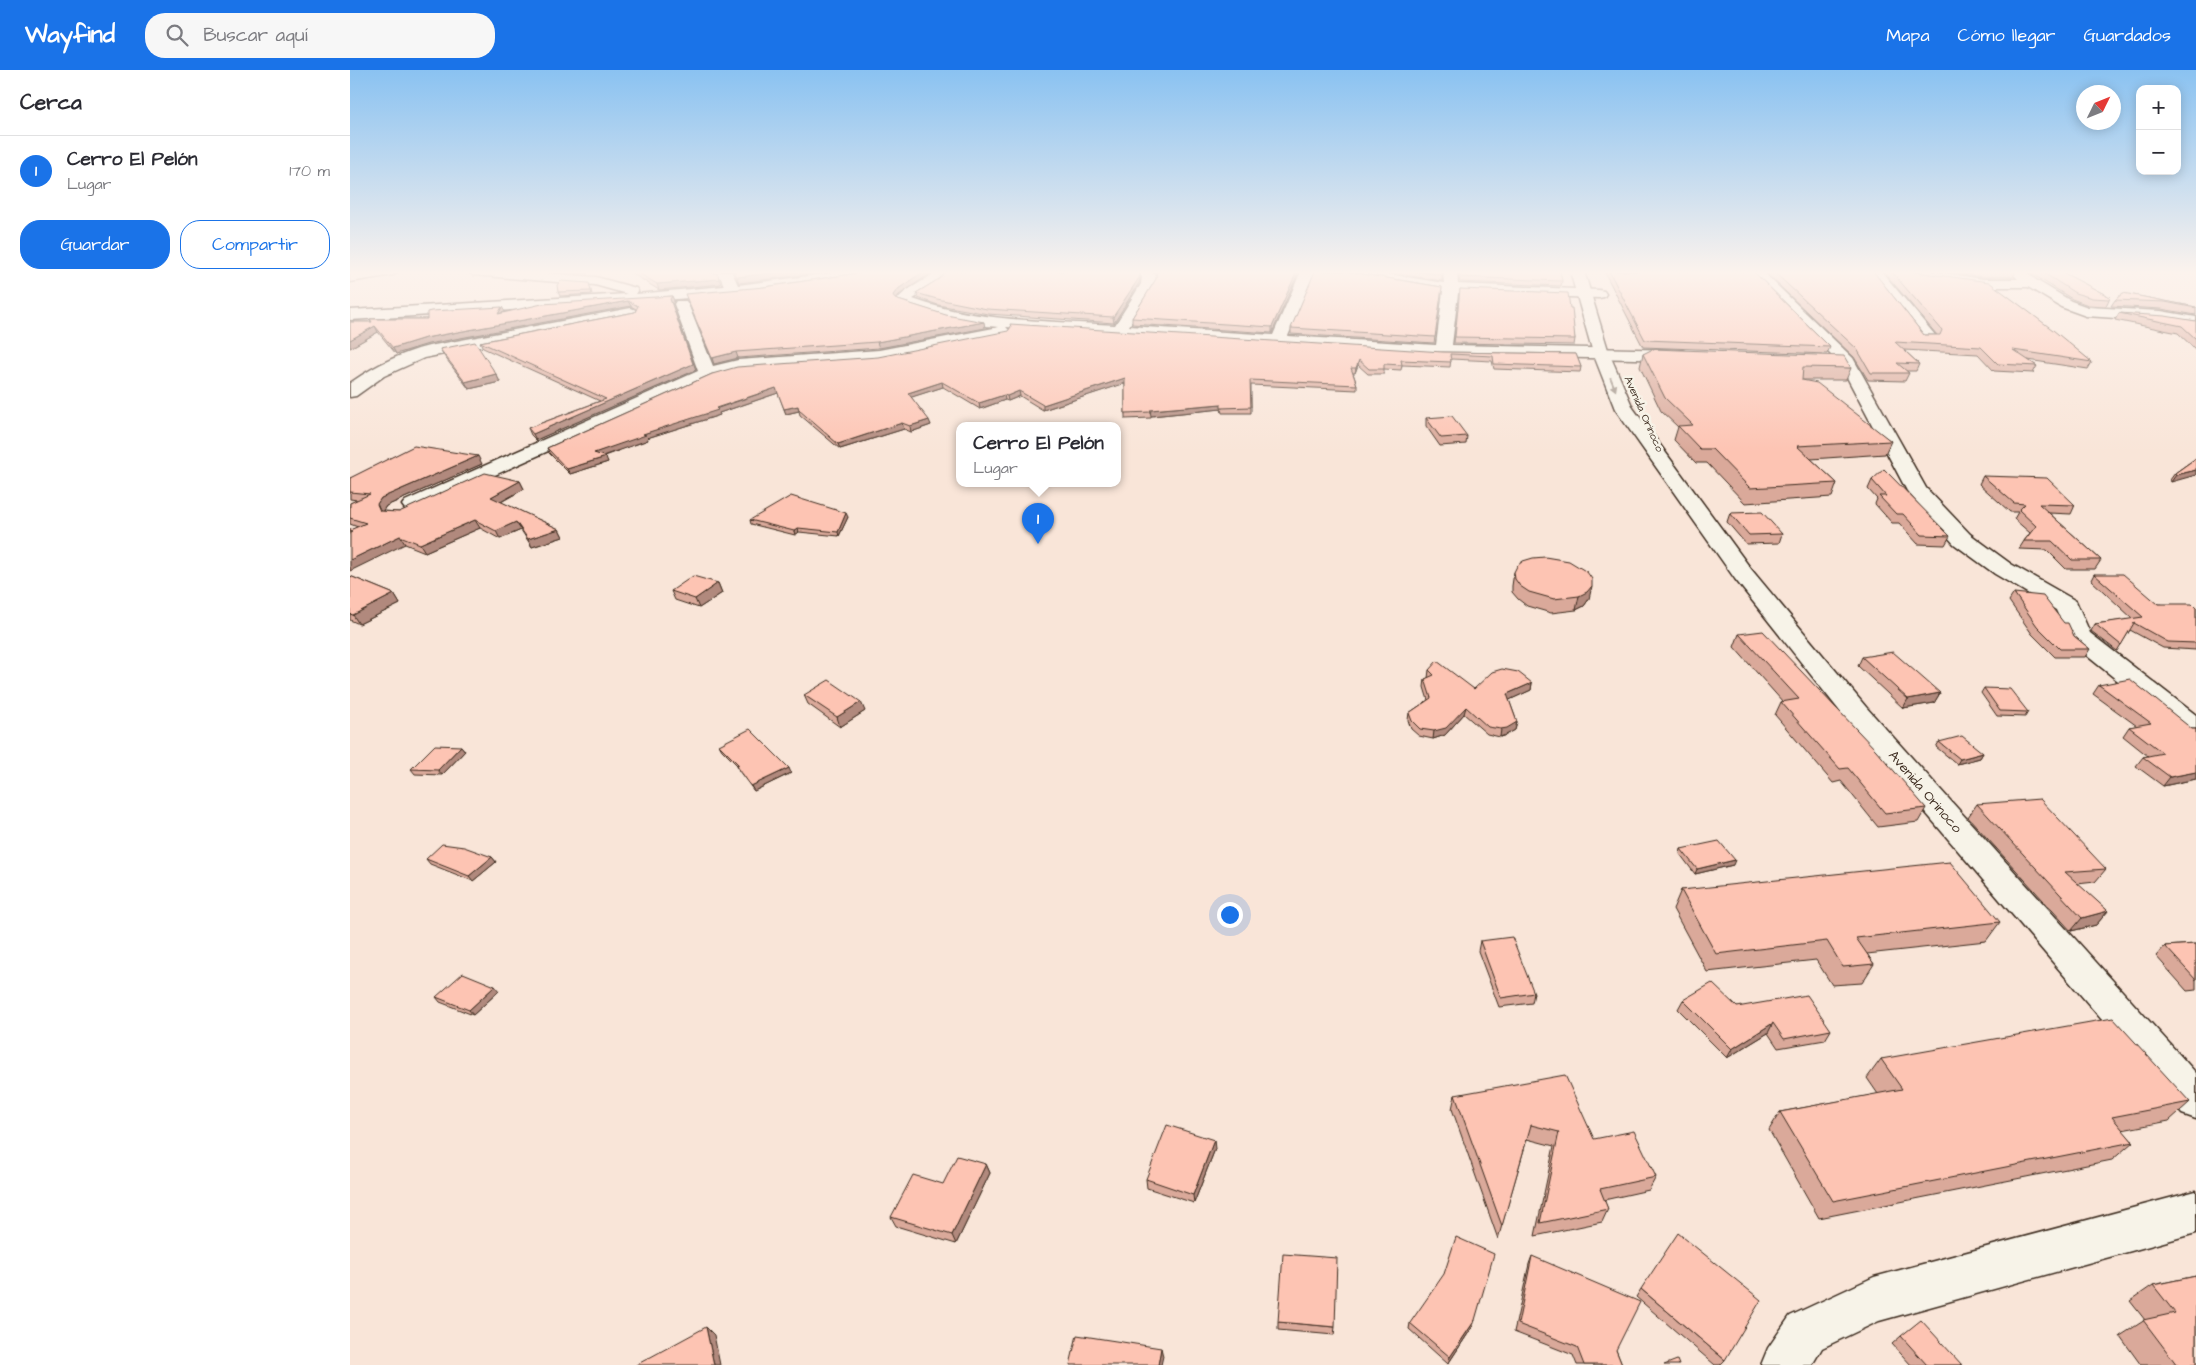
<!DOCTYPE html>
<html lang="es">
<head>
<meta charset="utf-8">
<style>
  :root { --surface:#fff; --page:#f7f7f7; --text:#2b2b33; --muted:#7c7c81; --line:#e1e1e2; --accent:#1a73e8 }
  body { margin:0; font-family:"Architects Daughter",sans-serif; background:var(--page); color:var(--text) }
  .controls { position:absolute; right:15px; top:15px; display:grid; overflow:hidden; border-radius:10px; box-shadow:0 2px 12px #0003 }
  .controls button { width:45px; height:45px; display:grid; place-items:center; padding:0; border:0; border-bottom:1px solid var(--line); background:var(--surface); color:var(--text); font:25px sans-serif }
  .compass { position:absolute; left:1726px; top:15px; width:45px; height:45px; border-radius:50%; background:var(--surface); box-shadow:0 2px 12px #0003; rotate:47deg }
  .you { position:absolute; left:879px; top:844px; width:18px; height:18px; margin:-12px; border:4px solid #fff; border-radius:50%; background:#1a73e8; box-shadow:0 0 0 8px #1a73e833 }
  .badge { display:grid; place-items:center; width:32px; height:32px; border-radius:50%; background:var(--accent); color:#fff; font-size:16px; font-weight:700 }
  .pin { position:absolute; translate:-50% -41px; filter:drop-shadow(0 1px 2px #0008) }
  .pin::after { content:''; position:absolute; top:26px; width:18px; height:15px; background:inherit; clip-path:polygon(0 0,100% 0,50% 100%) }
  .popup { position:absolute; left:606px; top:352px; width:165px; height:65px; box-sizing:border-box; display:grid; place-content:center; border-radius:10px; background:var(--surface); filter:drop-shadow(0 1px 4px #0005); font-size:16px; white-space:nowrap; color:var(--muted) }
  .popup b { font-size:19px; color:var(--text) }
  .popup::after { content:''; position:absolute; left:50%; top:100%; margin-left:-10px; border:10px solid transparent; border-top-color:var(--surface) }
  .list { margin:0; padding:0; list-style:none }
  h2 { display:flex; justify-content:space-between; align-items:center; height:65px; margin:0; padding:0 20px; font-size:21px }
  h2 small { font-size:16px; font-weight:400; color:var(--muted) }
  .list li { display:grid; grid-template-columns:32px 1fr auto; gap:15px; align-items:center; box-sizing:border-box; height:70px; padding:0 20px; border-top:1px solid var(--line) }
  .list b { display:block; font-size:19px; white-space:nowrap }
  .list p { margin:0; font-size:16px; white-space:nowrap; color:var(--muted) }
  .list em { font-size:16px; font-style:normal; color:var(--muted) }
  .actions { display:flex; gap:10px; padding:15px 20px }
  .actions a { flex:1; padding:11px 0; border:1px solid var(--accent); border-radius:20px; text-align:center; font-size:18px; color:var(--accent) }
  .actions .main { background:var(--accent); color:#fff }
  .icon { flex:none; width:28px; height:28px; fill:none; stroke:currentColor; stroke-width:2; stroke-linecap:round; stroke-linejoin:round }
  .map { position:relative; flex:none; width:1846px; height:1295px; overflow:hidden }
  header { display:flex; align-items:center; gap:30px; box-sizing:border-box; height:70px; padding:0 25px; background:var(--accent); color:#fff }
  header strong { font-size:24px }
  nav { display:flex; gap:28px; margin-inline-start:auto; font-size:18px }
  .search { width:350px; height:45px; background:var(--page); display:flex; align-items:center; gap:12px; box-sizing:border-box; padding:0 18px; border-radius:20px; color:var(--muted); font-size:19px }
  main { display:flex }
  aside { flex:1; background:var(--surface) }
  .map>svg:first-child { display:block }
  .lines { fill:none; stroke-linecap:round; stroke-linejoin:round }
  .minor-casing { stroke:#3b2a1e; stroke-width:3 }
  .major-casing { stroke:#3b2a1e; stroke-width:3 }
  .minor { fill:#f7f3e8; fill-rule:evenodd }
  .major { fill:#f7f3e8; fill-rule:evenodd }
  .wall { fill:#daa99a; stroke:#3b2a1e }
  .shaded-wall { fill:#b1897d; stroke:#3b2a1e }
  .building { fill:#fdc4b3; stroke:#3b2a1e }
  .oneway { fill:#998e83 }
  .labels { text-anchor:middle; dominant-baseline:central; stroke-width:5; stroke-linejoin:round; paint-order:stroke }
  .far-street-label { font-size:11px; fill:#3b2a1e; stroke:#f7f3e8 }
  .street-label { font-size:14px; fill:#3b2a1e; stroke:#f7f3e8 }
</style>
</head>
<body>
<header>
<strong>Wayfind</strong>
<div class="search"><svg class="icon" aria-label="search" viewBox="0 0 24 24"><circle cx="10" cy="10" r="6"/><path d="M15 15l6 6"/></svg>Buscar aquí</div>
<nav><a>Mapa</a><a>Cómo llegar</a><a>Guardados</a></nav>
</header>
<main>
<aside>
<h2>Cerca<small></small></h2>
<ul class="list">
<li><span class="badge">1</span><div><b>Cerro El Pelón</b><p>Lugar</p></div><em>170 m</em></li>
</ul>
<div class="actions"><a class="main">Guardar</a><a>Compartir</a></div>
</aside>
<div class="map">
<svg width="1846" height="1295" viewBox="0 0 1846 1295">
  <rect width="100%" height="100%" fill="#f9e5d8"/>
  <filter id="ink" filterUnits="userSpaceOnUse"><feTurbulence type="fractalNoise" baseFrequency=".02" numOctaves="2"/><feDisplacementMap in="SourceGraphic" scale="10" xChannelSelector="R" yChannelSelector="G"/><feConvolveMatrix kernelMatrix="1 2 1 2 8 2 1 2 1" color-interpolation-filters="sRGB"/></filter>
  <g filter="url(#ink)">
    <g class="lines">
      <defs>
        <path id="minor" d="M 19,201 L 50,201 L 43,205 L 0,212 L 0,204 Z
          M 116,201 L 171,201 L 246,207 L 286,218 L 288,221 L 286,224 L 374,216 L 371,208 L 354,204 L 352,201 L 382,202 L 388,215 L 497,201 L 530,201 L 523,205 L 416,221 L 304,231 L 0,250 L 0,240 L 277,224 L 245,215 L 123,205 Z
          M 586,201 L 600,201 L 589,213 L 563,229 C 628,252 697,251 765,255 L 791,214 L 792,207 L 786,201 L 801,201 L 806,206 L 805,214 L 779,256 L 923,265 L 951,201 L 965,201 L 938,266 L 1086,275 L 1093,221 L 995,205 L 988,201 L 1019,201 L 1094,213 L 1093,201 L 1107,201 L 1108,214 L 1249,220 L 1254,221 L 1256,224 L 1254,227 L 1249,228 L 1108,223 L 1102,275 L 1331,280 L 1337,282 L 1339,285 L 1337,288 L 1331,290 L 1093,285 L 656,257 L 660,261 L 658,264 L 529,290 L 388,300 L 363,307 L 69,439 L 62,441 L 55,439 L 52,435 L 55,431 L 348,301 L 324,234 L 326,231 L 336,231 L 338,234 L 363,296 L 388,290 L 529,280 L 649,257 C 614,255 581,246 548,234 L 546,231 C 556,217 574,213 586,201 Z
          M 1397,201 L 1412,201 L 1503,288 L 1576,418 L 1620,464 L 1661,494 L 1726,531 L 1740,563 L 1846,645 L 1846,668 L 1836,666 L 1720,572 L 1706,540 L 1645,504 L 1604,474 L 1557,421 L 1490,294 Z
          M 1517,201 L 1531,201 L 1585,265 L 1587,268 L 1585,271 L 1573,271 Z
          M 1547,201 L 1580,201 L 1633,209 L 1668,209 L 1660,201 L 1675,201 L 1686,210 L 1721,231 L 1738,237 L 1811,241 L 1846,247 L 1846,257 L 1811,251 L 1736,246 L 1711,237 L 1678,217 L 1633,217 L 1554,205 Z
          M 281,238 L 286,240 L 289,243 L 286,246 L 74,288 L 34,306 L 6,326 L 0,327 L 0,313 L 3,311 C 26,295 51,283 79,276 Z
          M 1846,1121 L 1846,1163 L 1529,1251 L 1472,1278 L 1462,1295 L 1411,1295 L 1418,1278 L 1440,1246 L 1524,1207 Z"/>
        <path id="major" d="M 1220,201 L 1234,201 L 1259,283 L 1283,338 L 1401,499 L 1516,637 L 1846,1003 L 1846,1049 L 1832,1044 L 1496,649 L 1385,509 L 1265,339 L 1243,283 Z"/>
      </defs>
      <use href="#minor" class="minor-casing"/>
      <use href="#major" class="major-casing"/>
      <use href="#minor" class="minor"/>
      <use href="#major" class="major"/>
    </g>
    <path class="wall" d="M 221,201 L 237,201 L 238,204 L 222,203 Z
      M 278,201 L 355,201 L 371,214 L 309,220 Z
      M 382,201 L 484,201 L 389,213 Z
      M 522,201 L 584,201 L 549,225 L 545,229 L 635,258 L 529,278 L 388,288 L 364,294 L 337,230 L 414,217 Z
      M 803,201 L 949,201 L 922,263 L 782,254 L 782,248 L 806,209 L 807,204 Z
      M 995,201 L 1092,217 L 1084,273 L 941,264 L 941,258 Z
      M 1029,201 L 1092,201 L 1092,211 Z
      M 1107,201 L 1210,201 L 1212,211 L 1211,216 L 1110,212 Z
      M 1254,201 L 1403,201 L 1480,277 L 1477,284 L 1293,277 Z
      M 1414,201 L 1523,201 L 1574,265 L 1587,265 L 1533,201 L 1559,201 L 1742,292 L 1738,299 L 1678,290 L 1687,296 L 1683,303 L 1644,301 L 1628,284 L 1554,280 L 1569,294 L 1566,301 L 1556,301 L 1559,303 L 1555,311 L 1518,310 L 1504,287 Z
      M 1591,201 L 1666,201 L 1663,207 L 1633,207 Z
      M 1677,201 L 1710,201 L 1760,227 L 1756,236 L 1738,235 L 1722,229 Z
      M 790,202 L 790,208 L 789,213 L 764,253 L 638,244 L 588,235 L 568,228 L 566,223 L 589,209 Z
      M 240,217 L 242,224 L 210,226 L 208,222 Z
      M 1110,219 L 1220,238 L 1225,269 L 1224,275 L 1104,273 Z
      M 1773,223 L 1846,237 L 1846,245 L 1811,239 L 1761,236 L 1765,230 Z
      M 322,226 L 324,231 L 322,235 L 346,300 L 186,370 L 181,365 L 178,358 L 250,331 L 133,278 L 130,272 L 285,242 L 286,239 L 281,236 L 78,274 L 46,284 L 28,262 L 0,278 L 0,252 L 21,252 L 20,249 L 77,249 Z
      M 1769,243 L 1846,251 L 1846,280 L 1828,263 L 1765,250 Z
      M 90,279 L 146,304 L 150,312 L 119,319 L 94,286 Z
      M 1093,282 L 1226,284 L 1231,297 L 1230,302 L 1144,299 L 1142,291 L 1101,289 L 1100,297 L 1052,295 L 1051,300 L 1034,299 L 1034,304 L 1018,304 L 1008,295 L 1005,303 L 1003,303 L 1007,315 L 1007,320 L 901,315 L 901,343 L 872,343 L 871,339 L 801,346 L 801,348 L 775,349 L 775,313 L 693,340 L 670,326 L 658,331 L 655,330 L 630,339 L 593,317 L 561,327 L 581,355 L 561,362 L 554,359 L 490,379 L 450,345 L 449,341 L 436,344 L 428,323 L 369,343 L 370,345 L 297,368 L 298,370 L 254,386 L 258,392 L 220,404 L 199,383 L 197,378 L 362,304 Z
      M 1293,284 L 1501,298 L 1496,310 L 1452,310 L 1541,371 L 1535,384 L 1461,389 L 1487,413 L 1482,427 L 1395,433 L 1357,393 L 1346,393 L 1324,370 L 1328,357 L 1311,341 L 1290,297 Z
      M 1076,348 L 1117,366 L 1116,374 L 1090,376 L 1076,356 Z
      M 1846,388 L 1821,412 L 1820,410 L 1825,403 Z
      M 132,394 L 36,436 L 33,441 L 49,442 L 170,411 L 174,419 L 151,432 L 209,459 L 213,467 L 182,477 L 171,460 L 150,469 L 130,458 L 75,482 L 55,474 L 0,462 L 0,460 L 8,457 L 0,454 L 0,433 L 7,430 L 0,429 L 0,408 Z
      M 1633,406 L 1725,435 L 1721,444 L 1699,443 L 1751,490 L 1745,499 L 1716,499 L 1697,480 L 1669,479 L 1674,471 L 1680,463 L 1664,449 L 1668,442 L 1660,442 L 1629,414 Z
      M 1522,410 L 1600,466 L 1595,475 L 1568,474 L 1549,453 L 1542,453 L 1525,434 L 1527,429 L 1518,419 Z
      M 1380,443 L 1432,464 L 1429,473 L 1396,474 L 1377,452 Z
      M 498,447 L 489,466 L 449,462 L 445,465 L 401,454 L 400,450 Z
      M 1164,502 L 1239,529 L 1234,536 L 1226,540 L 1201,543 L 1177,536 L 1168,529 L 1162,522 L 1162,516 Z
      M 1744,504 L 1808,534 L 1846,538 L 1846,580 L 1813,578 L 1780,560 L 1767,581 L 1741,561 L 1745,554 L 1783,549 L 1741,510 Z
      M 0,506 L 44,524 L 50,534 L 9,554 L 0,550 Z
      M 368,513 L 372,523 L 349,538 L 325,530 L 321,521 Z
      M 1664,523 L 1724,566 L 1740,579 L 1735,587 L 1705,587 L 1682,564 L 1659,531 Z
      M 1389,564 L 1576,738 L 1568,752 L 1528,757 L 1491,711 L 1483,713 L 1425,645 L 1431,632 L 1433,632 L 1384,577 Z
      M 1512,587 L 1590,623 L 1584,633 L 1553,638 L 1508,596 Z
      M 1079,600 L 1124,619 L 1182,613 L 1181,620 L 1159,630 L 1167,652 L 1165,660 L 1156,665 L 1150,667 L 1137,664 L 1114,644 L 1095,665 L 1083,669 L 1069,666 L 1061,659 L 1058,650 L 1059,643 L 1078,630 L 1074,617 L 1075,609 L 1078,608 Z
      M 1749,615 L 1842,659 L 1846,659 L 1846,709 L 1813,716 L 1786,696 L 1793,687 L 1798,686 L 1773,666 L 1779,657 L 1787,656 L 1743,624 Z
      M 1634,618 L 1678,642 L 1675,647 L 1647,646 L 1631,623 Z
      M 454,625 L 515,641 L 490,657 L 458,634 Z
      M 1589,672 L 1633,683 L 1630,688 L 1607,694 L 1586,677 Z
      M 369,675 L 441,703 L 404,721 L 389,701 L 387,696 L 388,696 L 372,680 Z
      M 111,676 L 115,681 L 92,705 L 65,704 L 61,699 Z
      M 1627,734 L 1756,799 L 1745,812 L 1727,814 L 1758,841 L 1746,855 L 1721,861 L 1618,747 Z
      M 1331,779 L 1383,795 L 1345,804 L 1330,784 Z
      M 142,787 L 146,792 L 123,811 L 80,794 L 76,789 Z
      M 1331,820 L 1650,852 L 1636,871 L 1517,884 L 1524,894 L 1512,913 L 1482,915 L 1466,890 L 1357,902 L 1323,839 Z
      M 1130,871 L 1184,923 L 1182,933 L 1149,937 L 1128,881 Z
      M 1846,874 L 1846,920 L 1837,921 L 1806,886 L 1815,876 Z
      M 149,921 L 123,945 L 90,932 L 86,927 Z
      M 1333,930 L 1387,937 L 1481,960 L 1475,970 L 1428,978 L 1418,963 L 1377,988 L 1328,939 Z
      M 1531,989 L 1840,1032 L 1819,1051 L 1772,1060 L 1783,1072 L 1762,1090 L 1469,1148 L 1419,1060 L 1430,1042 L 1528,1024 L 1517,1008 Z
      M 1105,1025 L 1244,1069 L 1306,1107 L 1299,1120 L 1254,1130 L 1258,1139 L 1252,1152 L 1185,1166 L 1204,1076 L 1177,1069 L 1148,1169 L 1102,1039 Z
      M 865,1079 L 844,1133 L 797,1118 L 796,1109 Z
      M 636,1094 L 640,1103 L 606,1174 L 546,1156 L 541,1147 Z
      M 1182,1186 L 1266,1280 L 1272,1295 L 1227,1295 L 1223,1285 L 1164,1262 L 1179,1194 Z
      M 1846,1206 L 1846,1295 L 1791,1295 L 1770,1266 L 1795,1250 L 1780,1231 L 1803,1215 Z
      M 1291,1219 L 1375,1290 L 1370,1295 L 1365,1295 L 1286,1227 Z
      M 928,1252 L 985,1257 L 984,1265 L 928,1260 Z
      M 1060,1253 L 1123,1256 L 1098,1294 L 1059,1259 Z
      M 1551,1266 L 1612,1295 L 1561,1295 L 1542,1274 Z"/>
    <path class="shaded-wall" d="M 440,201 L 484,201 L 389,213 L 387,207 Z
      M 574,201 L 584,201 L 549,225 L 544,231 L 543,225 L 548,219 Z
      M 947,201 L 949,201 L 922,263 L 922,257 Z
      M 790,202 L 790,208 L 789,213 L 764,253 L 763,247 Z
      M 369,209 L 371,214 L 309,220 L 307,214 Z
      M 322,226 L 324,231 L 322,235 L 346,300 L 186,370 L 183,364 L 343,294 L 320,229 Z
      M 278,231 L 281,236 L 78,274 L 46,284 L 43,278 L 75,268 Z
      M 152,237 L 155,242 L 148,244 Z
      M 634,252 L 635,258 L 529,278 L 527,272 Z
      M 25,256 L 28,262 L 0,278 L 0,270 Z
      M 386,282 L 388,288 L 364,294 L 362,288 Z
      M 1009,290 L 1008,295 L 1005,303 L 1006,298 Z
      M 146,304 L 150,312 L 119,319 L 115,312 Z
      M 775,308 L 776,313 L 693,340 L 693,335 Z
      M 592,312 L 593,317 L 559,328 L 558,323 Z
      M 426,318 L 428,323 L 369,343 L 370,345 L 297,368 L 298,370 L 247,388 L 244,383 L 293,364 Z
      M 669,321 L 670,326 L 658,331 L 657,326 Z
      M 654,325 L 655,330 L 630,339 L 629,333 Z
      M 871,334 L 872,339 L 801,346 L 800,340 Z
      M 448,336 L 449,341 L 436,344 L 434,339 Z
      M 579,350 L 581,355 L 561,362 L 560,356 Z
      M 552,353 L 554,359 L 490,379 L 488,374 Z
      M 128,386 L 132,394 L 36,436 L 32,442 L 30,441 L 27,434 L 31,428 Z
      M 256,387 L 258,392 L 220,404 L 217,399 Z
      M 1846,400 L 1846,405 L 1821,412 L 1826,405 Z
      M 170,411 L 174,419 L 145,435 L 141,427 Z
      M 496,443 L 498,447 L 489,466 L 488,462 Z
      M 125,450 L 130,458 L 75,482 L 70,474 Z
      M 166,452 L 171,460 L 150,469 L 146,461 Z
      M 448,458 L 449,462 L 445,465 L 444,461 Z
      M 209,459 L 213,467 L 182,477 L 178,469 Z
      M 50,466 L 55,474 L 0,501 L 0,490 Z
      M 368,513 L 372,523 L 349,538 L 345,529 Z
      M 1242,516 L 1239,529 L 1234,536 L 1226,540 L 1229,526 Z
      M 44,524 L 50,534 L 9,554 L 3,545 Z
      M 1182,613 L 1181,620 L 1155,632 L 1157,624 Z
      M 1590,623 L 1584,633 L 1553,638 L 1558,629 Z
      M 511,632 L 515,641 L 490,657 L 487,647 Z
      M 1116,637 L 1114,644 L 1095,665 L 1083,669 L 1084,661 Z
      M 1167,652 L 1165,660 L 1156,665 L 1150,667 L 1151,659 Z
      M 111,676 L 115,681 L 92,705 L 88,700 Z
      M 1633,683 L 1630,688 L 1607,694 L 1610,689 Z
      M 439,698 L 441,703 L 404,721 L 401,716 Z
      M 1846,702 L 1846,709 L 1813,716 L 1820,707 Z
      M 142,787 L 146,792 L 123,811 L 119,806 Z
      M 1385,790 L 1383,795 L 1345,804 L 1347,799 Z
      M 1758,841 L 1746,855 L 1721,861 L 1732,848 Z
      M 145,916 L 149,921 L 123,945 L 119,940 Z
      M 1423,953 L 1418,963 L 1377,988 L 1382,979 Z
      M 864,1070 L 865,1079 L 844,1133 L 843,1125 Z
      M 636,1094 L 640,1103 L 606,1174 L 602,1165 Z
      M 1125,1250 L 1123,1256 L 1098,1294 L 1100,1287 Z
      M 356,1257 L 364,1265 L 370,1295 L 364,1295 Z
      M 811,1278 L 813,1286 L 811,1295 L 808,1295 Z"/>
    <path class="building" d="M 285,201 L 355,201 L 368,204 L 369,209 L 307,214 Z
      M 384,201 L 440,201 L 387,207 Z
      M 522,201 L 574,201 L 548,219 L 543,225 L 545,229 L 596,245 L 634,252 L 527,272 L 386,282 L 362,288 L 335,224 L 414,217 Z
      M 596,201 L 789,201 L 790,202 L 789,208 L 763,247 L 637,239 L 587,229 L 566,223 L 589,209 Z
      M 807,201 L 947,201 L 922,257 L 782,248 L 806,209 Z
      M 965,201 L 994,201 L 1092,217 L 1085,267 L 941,258 Z
      M 1064,201 L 1092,201 L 1093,205 Z
      M 1109,201 L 1210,201 L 1212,211 L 1110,207 Z
      M 1259,201 L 1403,201 L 1480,277 L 1295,270 Z
      M 1423,201 L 1523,201 L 1574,265 L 1590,265 L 1592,260 L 1541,201 L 1559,201 L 1639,212 L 1703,260 L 1742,292 L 1663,280 L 1687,296 L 1648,294 L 1631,277 L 1545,272 L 1569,294 L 1547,293 L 1559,303 L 1521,303 L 1507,279 Z
      M 1691,201 L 1710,201 L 1760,227 L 1759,229 L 1742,228 L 1725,223 Z
      M 211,211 L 239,213 L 241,221 L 208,222 L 207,215 Z
      M 1110,219 L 1218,223 L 1220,238 L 1222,238 L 1225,269 L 1105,267 Z
      M 1773,223 L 1846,237 L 1846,238 L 1815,232 L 1765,230 Z
      M 322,226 L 320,229 L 343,294 L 183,364 L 178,358 L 256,329 L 130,272 L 285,242 L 288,236 L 278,231 L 75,268 L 43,278 L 25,256 L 0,270 L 0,252 L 22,252 L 20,249 L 77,249 L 77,242 L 81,241 L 152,237 L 148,244 L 192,234 Z
      M 1769,243 L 1815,246 L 1846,251 L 1846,269 L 1832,256 Z
      M 660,254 L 1093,282 L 1226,284 L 1231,297 L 1144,294 L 1143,286 L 1100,284 L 1101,292 L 1051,290 L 1052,295 L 1034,294 L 1034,299 L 1019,299 L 1009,290 L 1006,298 L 1001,298 L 1007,315 L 900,310 L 901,337 L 871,338 L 871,334 L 800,340 L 801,342 L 775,343 L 775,308 L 693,335 L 669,321 L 657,326 L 654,325 L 629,333 L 592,312 L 558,323 L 579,350 L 560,356 L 552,353 L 488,374 L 449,340 L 448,336 L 434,339 L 426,318 L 366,338 L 368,340 L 293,364 L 296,365 L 244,383 L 256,387 L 217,399 L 197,378 L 362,304 L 387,297 L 528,287 L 658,261 L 661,257 Z
      M 125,272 L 146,304 L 115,312 L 90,279 Z
      M 1303,279 L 1494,286 L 1501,298 L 1453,297 L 1452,310 L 1467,313 L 1541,371 L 1447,376 L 1487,413 L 1400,418 L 1362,379 L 1350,379 L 1328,356 L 1343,355 L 1315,328 L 1293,284 Z
      M 1102,346 L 1117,366 L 1091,368 L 1076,348 Z
      M 64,376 L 128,386 L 31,428 L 27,434 L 30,441 L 49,442 L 135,403 L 170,411 L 141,427 L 209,459 L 178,469 L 166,452 L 146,461 L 125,450 L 70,474 L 50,466 L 0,490 L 0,463 L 2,462 L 0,461 L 0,460 L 16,453 L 0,448 L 0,433 L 20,424 L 0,422 L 0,408 Z
      M 1846,388 L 1846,400 L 1826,405 L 1825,403 Z
      M 1534,399 L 1600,466 L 1572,465 L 1553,444 L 1546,444 L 1529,426 L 1536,426 L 1522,410 Z
      M 1633,406 L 1697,408 L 1725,435 L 1689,434 L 1751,490 L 1722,490 L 1702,471 L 1674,471 L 1686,456 L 1669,440 L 1675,434 L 1664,433 Z
      M 441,426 L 496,443 L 488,462 L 448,458 L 444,461 L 400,450 Z
      M 1412,442 L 1432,464 L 1399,465 L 1380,443 Z
      M 1195,487 L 1219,491 L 1237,502 L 1242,509 L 1242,516 L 1237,522 L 1229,526 L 1204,529 L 1179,522 L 1170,516 L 1165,509 L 1164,502 L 1167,496 L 1173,491 L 1183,488 Z
      M 1744,504 L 1773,504 L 1808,534 L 1842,534 L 1846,538 L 1846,573 L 1818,572 L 1784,553 L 1771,575 L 1745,554 L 1793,547 Z
      M 0,506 L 44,524 L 3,545 L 0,544 Z
      M 343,506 L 368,513 L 345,529 L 321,521 Z
      M 1664,523 L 1693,526 L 1714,553 L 1718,553 L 1724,566 L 1740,579 L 1710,579 L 1687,556 Z
      M 1413,561 L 1526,680 L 1576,738 L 1535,743 L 1498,698 L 1490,699 L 1431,632 L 1449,629 L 1389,564 Z
      M 1543,582 L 1590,623 L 1558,629 L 1512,587 Z
      M 1087,591 L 1124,619 L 1142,602 L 1152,599 L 1168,602 L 1182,613 L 1157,624 L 1167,652 L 1157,658 L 1151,659 L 1138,657 L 1116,637 L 1096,658 L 1084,661 L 1070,659 L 1062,651 L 1059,643 L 1081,628 L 1075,609 L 1084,605 L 1079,600 Z
      M 1780,609 L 1842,659 L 1846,659 L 1846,702 L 1820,707 L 1793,687 L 1813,683 L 1779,657 L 1801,653 L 1749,615 Z
      M 479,610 L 511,632 L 487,647 L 454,625 Z
      M 1634,618 L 1660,619 L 1678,642 L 1650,641 Z
      M 400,659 L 439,698 L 401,716 L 387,696 L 389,695 L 369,675 Z
      M 1612,666 L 1633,683 L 1610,689 L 1589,672 Z
      M 85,675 L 111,676 L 88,700 L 61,699 Z
      M 1690,729 L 1756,799 L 1715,802 L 1758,841 L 1732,848 L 1627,734 Z
      M 1369,771 L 1385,790 L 1347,799 L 1331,779 Z
      M 92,774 L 114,777 L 142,787 L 119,806 L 76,789 Z
      M 1600,792 L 1650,852 L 1506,868 L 1524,894 L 1493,897 L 1477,871 L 1366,884 L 1331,820 Z
      M 1162,867 L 1184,923 L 1151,928 L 1130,871 Z
      M 1846,874 L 1846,910 L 1815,876 Z
      M 113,903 L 145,916 L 119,940 L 86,927 Z
      M 1362,913 L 1387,937 L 1457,925 L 1481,960 L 1434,969 L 1423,953 L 1382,979 L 1333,930 Z
      M 1763,948 L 1840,1032 L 1762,1047 L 1783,1072 L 1483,1131 L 1430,1042 L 1552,1019 L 1531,989 Z
      M 1215,1005 L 1244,1069 L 1284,1061 L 1306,1107 L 1250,1119 L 1258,1139 L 1190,1153 L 1209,1062 L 1181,1055 L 1152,1156 L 1105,1025 Z
      M 817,1055 L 864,1070 L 843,1125 L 796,1109 Z
      M 607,1086 L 636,1094 L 602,1165 L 541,1147 L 563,1105 L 593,1114 Z
      M 1328,1163 L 1411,1230 L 1375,1290 L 1291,1219 Z
      M 1106,1167 L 1144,1184 L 1125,1250 L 1100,1287 L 1060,1253 L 1094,1204 Z
      M 933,1184 L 987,1188 L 985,1257 L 928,1252 Z
      M 1182,1186 L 1290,1232 L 1266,1280 L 1272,1295 L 1234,1295 L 1227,1277 L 1168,1254 Z
      M 1846,1206 L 1846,1295 L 1827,1295 L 1793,1250 L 1825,1243 L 1803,1215 Z
      M 1571,1250 L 1612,1295 L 1577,1295 L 1551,1266 Z
      M 356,1257 L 364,1295 L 286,1295 Z
      M 727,1265 L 811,1278 L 808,1295 L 720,1295 Z
      M 1327,1290 L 1329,1295 L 1314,1295 Z"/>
    <defs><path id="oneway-solid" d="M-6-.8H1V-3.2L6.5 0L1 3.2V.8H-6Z" transform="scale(1.25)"/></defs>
    <use class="oneway" href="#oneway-solid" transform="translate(1263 314) rotate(68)"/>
  </g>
  <linearGradient id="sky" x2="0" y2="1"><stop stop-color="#8ac2f1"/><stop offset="0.53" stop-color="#fcf3ed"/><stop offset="1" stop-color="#fcf3ed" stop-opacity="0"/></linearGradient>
  <rect width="1846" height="382" fill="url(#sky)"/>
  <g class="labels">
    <g class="far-street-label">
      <text transform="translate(1294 344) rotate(66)">Avenida Orinoco</text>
    </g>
    <g class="street-label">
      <text transform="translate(1575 722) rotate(49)">Avenida Orinoco</text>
    </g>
  </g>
</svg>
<div class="controls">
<button>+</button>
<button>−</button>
</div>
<svg class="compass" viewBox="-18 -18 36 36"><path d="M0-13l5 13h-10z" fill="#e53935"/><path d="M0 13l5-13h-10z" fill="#7c7c81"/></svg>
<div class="you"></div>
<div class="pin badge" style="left:688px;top:474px">1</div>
<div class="popup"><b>Cerro El Pelón</b>Lugar</div>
</div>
</main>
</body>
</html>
